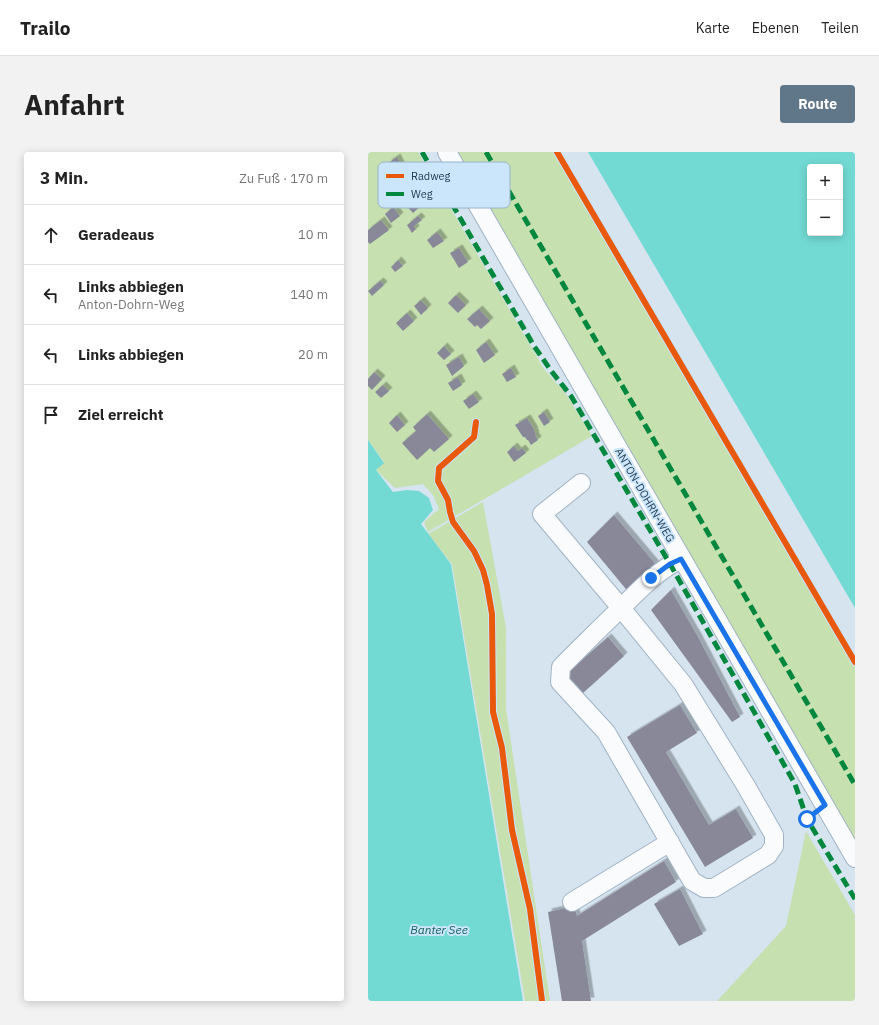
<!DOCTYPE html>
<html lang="de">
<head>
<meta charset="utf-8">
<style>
  :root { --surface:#fff; --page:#f2f2f2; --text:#222; --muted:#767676; --line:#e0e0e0; --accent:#607689 }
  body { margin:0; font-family:"IBM Plex Sans",sans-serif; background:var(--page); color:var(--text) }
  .controls { position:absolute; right:12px; top:12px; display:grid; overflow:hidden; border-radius:4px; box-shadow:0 2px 10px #0003 }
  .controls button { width:36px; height:36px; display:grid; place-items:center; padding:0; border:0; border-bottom:1px solid var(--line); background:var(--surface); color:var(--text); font:20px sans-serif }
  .stop { position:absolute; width:12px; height:12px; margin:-9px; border:3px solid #1a73e8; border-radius:50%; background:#fff }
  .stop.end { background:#1a73e8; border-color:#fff; box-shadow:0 1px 4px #0008 }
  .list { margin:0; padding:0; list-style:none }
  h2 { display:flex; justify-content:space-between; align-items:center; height:52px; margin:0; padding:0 16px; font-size:17px }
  h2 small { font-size:13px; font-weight:400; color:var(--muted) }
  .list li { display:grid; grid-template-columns:26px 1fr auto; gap:12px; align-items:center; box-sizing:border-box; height:60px; padding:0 16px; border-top:1px solid var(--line) }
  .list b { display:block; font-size:15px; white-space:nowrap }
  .list p { margin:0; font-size:13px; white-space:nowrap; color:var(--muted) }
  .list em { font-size:13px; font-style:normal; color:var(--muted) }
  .icon { flex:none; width:22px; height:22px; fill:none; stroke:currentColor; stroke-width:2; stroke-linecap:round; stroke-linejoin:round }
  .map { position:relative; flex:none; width:487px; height:849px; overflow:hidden; border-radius:4px }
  header { display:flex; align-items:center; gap:24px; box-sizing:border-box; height:56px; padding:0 20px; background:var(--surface); border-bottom:1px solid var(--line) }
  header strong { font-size:19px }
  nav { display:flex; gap:22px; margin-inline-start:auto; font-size:14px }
  .intro { display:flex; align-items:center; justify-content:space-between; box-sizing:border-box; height:96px; padding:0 24px }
  h1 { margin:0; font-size:28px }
  .button { padding:10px 18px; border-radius:4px; background:var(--accent); color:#fff; font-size:14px; font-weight:700 }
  main { display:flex; gap:24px; padding:0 24px }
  aside { flex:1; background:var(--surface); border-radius:4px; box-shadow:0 2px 10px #0003 }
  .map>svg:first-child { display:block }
  .green { fill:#c6e0b0 }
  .water { fill:#72dad3; fill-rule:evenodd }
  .building { fill:#889; filter:url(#shadow) }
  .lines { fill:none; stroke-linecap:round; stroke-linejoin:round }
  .minor-casing { stroke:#a1b3c3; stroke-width:20 }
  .minor { stroke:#f9fbfd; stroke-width:18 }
  .quiet { stroke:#00873e; stroke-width:5; stroke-dasharray:10 5; stroke-linecap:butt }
  .cycleway-casing { stroke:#cbe5fb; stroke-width:8 }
  .cycleway { stroke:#e8590c; stroke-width:6 }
  .route { stroke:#1a73e8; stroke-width:5 }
  .labels { text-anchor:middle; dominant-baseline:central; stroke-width:4; stroke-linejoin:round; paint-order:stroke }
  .street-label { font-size:11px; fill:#213b51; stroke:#cbe5fb }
  .water-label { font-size:12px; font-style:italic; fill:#14625b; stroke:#cbe5fb }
  .key { fill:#cbe5fb; stroke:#98b2c8; stroke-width:1 }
  .key-label { font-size:11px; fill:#213b51 }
</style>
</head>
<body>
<header>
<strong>Trailo</strong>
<nav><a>Karte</a><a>Ebenen</a><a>Teilen</a></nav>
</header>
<div class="intro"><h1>Anfahrt</h1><a class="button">Route</a></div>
<main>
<aside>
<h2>3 Min.<small>Zu Fuß · 170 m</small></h2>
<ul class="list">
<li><svg class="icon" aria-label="ahead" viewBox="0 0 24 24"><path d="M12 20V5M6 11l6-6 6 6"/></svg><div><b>Geradeaus</b></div><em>10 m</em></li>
<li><svg class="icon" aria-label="left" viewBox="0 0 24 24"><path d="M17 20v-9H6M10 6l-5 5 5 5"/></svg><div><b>Links abbiegen</b><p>Anton-Dohrn-Weg</p></div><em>140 m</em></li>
<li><svg class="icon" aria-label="left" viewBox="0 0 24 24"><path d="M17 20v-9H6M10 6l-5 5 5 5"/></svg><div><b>Links abbiegen</b></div><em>20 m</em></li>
<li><svg class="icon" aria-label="arrive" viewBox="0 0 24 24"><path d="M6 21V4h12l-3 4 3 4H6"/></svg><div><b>Ziel erreicht</b></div></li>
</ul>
</aside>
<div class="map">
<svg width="487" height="849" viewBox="0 0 487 849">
  <defs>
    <filter id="shadow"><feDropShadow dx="3.5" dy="-3.5" stdDeviation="0" flood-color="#0004"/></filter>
  </defs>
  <rect width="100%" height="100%" fill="#d6e4f0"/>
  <path class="green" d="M 0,0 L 50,0 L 176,217 L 198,242 L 224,284 L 60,380 L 56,370 L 71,357 L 65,343 L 55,332 L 27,336 L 8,318 L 16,310 L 0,288 Z
    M 88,0 L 189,0 L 487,510 L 487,693 Z
    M 115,350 L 138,476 L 138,557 L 182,849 L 157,849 L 84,412 L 60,382 Z
    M 438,679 L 487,763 L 487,849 L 349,849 L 418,774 Z"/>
  <path class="water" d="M 220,0 L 487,0 L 487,456 ZM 442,15 L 472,15 L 472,81 L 442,81 Z
    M 0,288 L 16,311 L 8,318 L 25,340 L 39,338 L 51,339 L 61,346 L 65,358 L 53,372 L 83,412 L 155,849 L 0,849 Z"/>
  <path class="building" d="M 29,5 L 35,17 L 27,22 L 20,11 Z
    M 39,33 L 56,51 L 45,61 L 28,43 Z
    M 25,55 L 32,64 L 23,71 L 17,62 Z
    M 50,64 L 54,68 L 46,74 L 48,77 L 44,81 L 39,73 Z
    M 13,68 L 21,78 L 2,92 L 0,90 L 0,78 Z
    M 69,80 L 76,89 L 65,96 L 59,88 Z
    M 91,96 L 100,110 L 91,116 L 82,101 Z
    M 30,108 L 35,114 L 27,120 L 23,115 Z
    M 12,129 L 16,133 L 4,144 L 0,139 Z
    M 88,143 L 98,153 L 90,161 L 80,151 Z
    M 53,148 L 60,156 L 53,163 L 46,154 Z
    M 111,157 L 122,169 L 113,177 L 109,173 L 107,175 L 99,167 Z
    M 39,161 L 46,169 L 35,179 L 28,171 Z
    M 118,190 L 127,203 L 116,211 L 108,198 Z
    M 76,194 L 83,202 L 76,208 L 69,201 Z
    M 91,205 L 96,214 L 84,224 L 78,213 Z
    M 143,216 L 148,225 L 139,230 L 134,222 Z
    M 6,220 L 14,227 L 4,238 L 0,234 L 0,227 Z
    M 90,225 L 94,233 L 85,239 L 80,231 Z
    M 15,233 L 21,239 L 13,246 L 7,240 Z
    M 105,242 L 111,250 L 101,257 L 95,249 Z
    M 176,260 L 182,270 L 176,274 L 170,264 Z
    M 59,262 L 81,287 L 66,300 L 62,296 L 49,308 L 34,291 L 48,279 L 45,275 Z
    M 29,263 L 37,273 L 29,280 L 21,271 Z
    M 159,266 L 167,279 L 166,279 L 168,283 L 167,283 L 170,288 L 163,293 L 160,288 L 159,288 L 157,285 L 155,285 L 147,273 Z
    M 146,294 L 150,299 L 154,296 L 158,301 L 146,310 L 139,300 Z
    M 246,363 L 290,415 L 262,442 L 219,390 Z
    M 303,438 L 330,485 L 372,565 L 364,570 L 283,458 Z
    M 240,485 L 256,504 L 215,541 L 198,522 Z
    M 312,553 L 329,581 L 298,600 L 341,673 L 368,657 L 385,686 L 337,715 L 259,585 Z
    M 296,709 L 308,730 L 214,789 L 223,849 L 194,849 L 180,760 L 206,754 L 209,764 Z
    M 312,737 L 335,782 L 311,794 L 286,752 Z"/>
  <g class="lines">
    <defs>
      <path id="minor" d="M 79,0 L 487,706
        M 213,331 L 174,362 L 253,456 L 315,532 L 378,634 L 406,683 L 406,694 L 400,703 L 346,736 L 336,736 L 324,729 L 238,580 L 192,530 L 193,515 C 212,496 232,476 252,457 C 271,438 289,419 313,407
        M 204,750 L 302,690"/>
    </defs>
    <use href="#minor" class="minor-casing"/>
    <use href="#minor" class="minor"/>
    <path class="quiet" d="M 54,0 L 166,194 L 184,220 L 203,244 L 302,412 L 427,632 L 439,667 L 487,747
      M 118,0 L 487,633"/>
    <defs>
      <path id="cycleway" d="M 189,0 L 487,510
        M 108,270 L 106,285 L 71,316 L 70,329 L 80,348 L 82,360 L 85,370 L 106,399 L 115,418 L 119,433 L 124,462 L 125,560 L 134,596 L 144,678 L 162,757 L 174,849"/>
    </defs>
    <use href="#cycleway" class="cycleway-casing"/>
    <use href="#cycleway" class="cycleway"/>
  </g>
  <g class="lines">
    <path class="route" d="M 283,426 L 302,412 L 313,407 L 457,653 L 439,667"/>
  </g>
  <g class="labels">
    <g class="street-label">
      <text transform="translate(277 343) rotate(60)">ANTON-DOHRN-WEG</text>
    </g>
    <g class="water-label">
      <text x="71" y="777">Banter See</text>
    </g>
  </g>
  <rect x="10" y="10" width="132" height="46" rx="6" class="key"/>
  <rect x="18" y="22" width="18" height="4" fill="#e8590c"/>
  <rect x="18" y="40" width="18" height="4" fill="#00873e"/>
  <g class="key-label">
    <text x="43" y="28">Radweg</text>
    <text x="43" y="46">Weg</text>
  </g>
</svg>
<div class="controls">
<button>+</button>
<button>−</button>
</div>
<div class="stop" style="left:439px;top:667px"></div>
<div class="stop end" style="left:283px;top:426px"></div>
</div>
</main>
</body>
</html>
